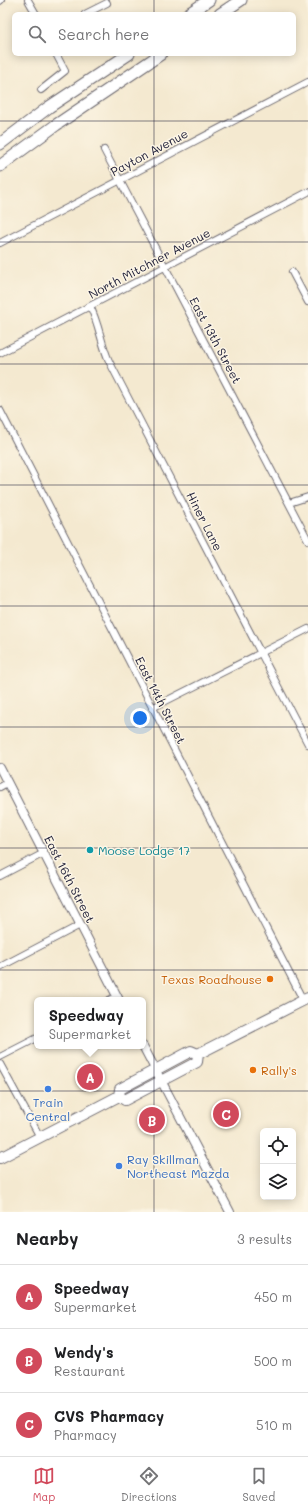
<!DOCTYPE html>
<html lang="en">
<head>
<meta charset="utf-8">
<style>
  :root { --surface:#fff; --page:#f6f6f6; --text:#202124; --muted:#757577; --line:#e0e0e0; --accent:#d1495b }
  body { margin:0; font-family:Mali,sans-serif; background:var(--page); color:var(--text) }
  .controls { position:absolute; right:12px; bottom:12px; display:grid; overflow:hidden; border-radius:6px; box-shadow:0 2px 10px #0003 }
  .controls button { width:36px; height:36px; display:grid; place-items:center; padding:0; border:0; border-bottom:1px solid var(--line); background:var(--surface); color:var(--text); font:20px sans-serif }
  .you { position:absolute; left:140px; top:718px; width:14px; height:14px; margin:-10px; border:3px solid #fff; border-radius:50%; background:#1a73e8; box-shadow:0 0 0 6px #1a73e833 }
  .badge { display:grid; place-items:center; width:26px; height:26px; border-radius:50%; background:var(--accent); color:#fff; font-size:13px; font-weight:700 }
  .pin { position:absolute; translate:-50% -50%; border:2px solid #fff; box-shadow:0 1px 4px #0006 }
  .popup { position:absolute; left:34px; top:997px; width:112px; height:52px; box-sizing:border-box; display:grid; place-content:center; border-radius:6px; background:var(--surface); filter:drop-shadow(0 1px 3px #0005); font-size:13px; white-space:nowrap; color:var(--muted) }
  .popup b { font-size:15px; color:var(--text) }
  .popup::after { content:''; position:absolute; left:50%; top:100%; margin-left:-8px; border:8px solid transparent; border-top-color:var(--surface) }
  .list { margin:0; padding:0; list-style:none }
  h2 { display:flex; justify-content:space-between; align-items:center; height:52px; margin:0; padding:0 16px; font-size:17px }
  h2 small { font-size:13px; font-weight:400; color:var(--muted) }
  .list li { display:grid; grid-template-columns:26px 1fr auto; gap:12px; align-items:center; box-sizing:border-box; height:64px; padding:0 16px; border-top:1px solid var(--line) }
  .list b { display:block; font-size:15px; white-space:nowrap }
  .list p { margin:0; font-size:13px; white-space:nowrap; color:var(--muted) }
  .list em { font-size:13px; font-style:normal; color:var(--muted) }
  .icon { flex:none; width:22px; height:22px; fill:none; stroke:currentColor; stroke-width:2; stroke-linecap:round; stroke-linejoin:round }
  .map { position:relative; flex:none; width:308px; height:1212px; overflow:hidden }
  .search { position:absolute; background:var(--surface); box-shadow:0 2px 10px #0003; left:12px; right:12px; top:12px; height:44px; display:flex; align-items:center; gap:10px; box-sizing:border-box; padding:0 14px; border-radius:6px; color:var(--muted); font-size:15px }
  .sheet { height:244px; background:var(--surface) }
  nav { display:flex; justify-content:space-around; align-items:center; box-sizing:border-box; height:56px; border-top:1px solid var(--line); background:var(--surface); font-size:11px; color:var(--muted) }
  nav a { display:grid; justify-items:center; gap:2px }
  nav .on { color:var(--accent) }
  .map>svg:first-child { display:block }
  .lines { fill:none; stroke-linecap:round; stroke-linejoin:round }
  .minor-casing { stroke:#6c686f; stroke-width:8 }
  .tertiary-casing { stroke:#6c686f; stroke-width:10 }
  .primary-casing { stroke:#6c686f; stroke-width:12 }
  .motorway-casing { stroke:#6c686f; stroke-width:13 }
  .minor { stroke:#fff; stroke-width:6 }
  .tertiary { stroke:#fff; stroke-width:8 }
  .primary { stroke:#fff; stroke-width:10 }
  .motorway { stroke:#fff; stroke-width:11 }
  .grid { fill:none; stroke:#22223b; stroke-width:1; stroke-opacity:0.55 }
  .culture-dot { fill:#0f9aa8; stroke:#fcf5e5; stroke-width:1.5 }
  .food-dot { fill:#e8710a; stroke:#fcf5e5; stroke-width:1.5 }
  .shop-dot { fill:#3f7fe0; stroke:#fcf5e5; stroke-width:1.5 }
  .labels { text-anchor:middle; dominant-baseline:central; stroke-width:3; stroke-linejoin:round; paint-order:stroke }
  .street-label { font-size:12px; fill:#22223b; stroke:#fcf5e5 }
  .culture-label { font-size:12px; fill:#0d838f; stroke:#fcf5e5; text-anchor:start }
  .food-label { font-size:12px; fill:#c56008; stroke:#fcf5e5; text-anchor:end }
  .shop-label { font-size:12px; fill:#366cbe; stroke:#fcf5e5 }
</style>
</head>
<body>
<div class="map">
<svg width="308" height="1212" viewBox="0 0 308 1212">
  <rect width="100%" height="100%" fill="#fcf5e5"/>
  <filter id="ink" filterUnits="userSpaceOnUse"><feTurbulence type="fractalNoise" baseFrequency=".025" numOctaves="2"/><feDisplacementMap in="SourceGraphic" scale="8" xChannelSelector="R" yChannelSelector="G"/><feConvolveMatrix kernelMatrix="1 2 1 2 8 2 1 2 1" color-interpolation-filters="sRGB"/></filter>
  <filter id="wash" filterUnits="userSpaceOnUse"><feTurbulence type="fractalNoise" baseFrequency=".012" numOctaves="4" result="noise"/><feDisplacementMap in="SourceGraphic" scale="16" xChannelSelector="R" yChannelSelector="G"/><feGaussianBlur stdDeviation="0.9" result="paint"/><feColorMatrix in="noise" values="0 0 0 0 0 0 0 0 0 0 0 0 0 0 0 0 0 1.4 0 .05"/><feComposite in="paint" operator="in"/></filter>
  <g filter="url(#wash)">
    <rect width="100%" height="100%" fill="#f4e9d0"/>
  </g>
  <g filter="url(#ink)">
    <g class="lines">
      <defs>
        <path id="minor" d="M 28,0 L 36,14
          M 0,1 L 1,0
          M 85,14 L 107,3
          M 41,90 L 65,71 L 56,54
          M 104,150 L 308,540
          M 0,243 L 308,82
          M 292,272 L 308,302
          M 90,306 C 99,324 101,343 109,361 L 308,744
          M 0,353 L 308,192
          M 0,410 L 303,1000
          M 289,503 L 308,497
          M 152,708 L 308,629
          M 0,787 L 7,783
          M 0,876 L 44,853
          M 0,967 L 80,925
          M 109,1000 L 117,996
          M 0,1057 L 37,1038
          M 0,1064 L 40,1137"/>
        <path id="tertiary" d="M 0,768 L 119,1000
          M 143,1046 L 230,1212"/>
        <path id="primary" d="M 198,1054 L 308,998
          M 119,1096 L 125,1100 L 197,1062 L 198,1054
          M 119,1096 L 120,1089 L 191,1051 L 198,1054
          M 0,1158 L 119,1096"/>
        <path id="motorway" d="M 188,14 L 209,0
          M 220,14 L 241,0
          M 0,144 L 49,107 L 129,54
          M 0,166 L 56,125 L 161,54"/>
      </defs>
      <use href="#minor" class="minor-casing"/>
      <use href="#tertiary" class="tertiary-casing"/>
      <use href="#primary" class="primary-casing"/>
      <use href="#motorway" class="motorway-casing"/>
      <use href="#minor" class="minor"/>
      <use href="#tertiary" class="tertiary"/>
      <use href="#primary" class="primary"/>
      <use href="#motorway" class="motorway"/>
    </g>
  </g>
  <path class="grid" d="M 154,0 L 154,14M 154,54 L 154,1212M 0,121 L 308,121M 0,242 L 308,242M 0,364 L 308,364M 0,485 L 308,485M 0,606 L 308,606M 0,727 L 308,727M 0,848 L 308,848M 0,970 L 308,970M 0,1091 L 308,1091"/>
  <circle class="culture-dot" cx="90" cy="850" r="4"/>
  <g class="food-dot">
    <circle cx="270" cy="979" r="4"/>
    <circle cx="253" cy="1070" r="4"/>
  </g>
  <g class="shop-dot">
    <circle cx="48" cy="1089" r="4"/>
    <circle cx="119" cy="1166" r="4"/>
  </g>
  <g class="labels">
    <g class="street-label">
      <text transform="translate(149 152) rotate(-28)">Payton Avenue</text>
      <text transform="translate(149 263) rotate(-28)">North Mitchner Avenue</text>
      <text transform="translate(216 340) rotate(62)">East 13th Street</text>
      <text transform="translate(205 521) rotate(63)">Hiner Lane</text>
      <text transform="translate(161 700) rotate(63)">East 14th Street</text>
      <text transform="translate(70 879) rotate(63)">East 16th Street</text>
    </g>
    <g class="culture-label">
      <text x="98" y="850">Moose Lodge 17</text>
    </g>
    <g class="food-label">
      <text x="262" y="979">Texas Roadhouse</text>
      <text x="261" y="1070" text-anchor="start">Rally's</text>
    </g>
    <g class="shop-label">
      <text x="48" y="1102">Train<tspan x="48" dy="14">Central</tspan></text>
      <text x="127" y="1159" text-anchor="start">Ray Skillman<tspan x="127" dy="14">Northeast Mazda</tspan></text>
    </g>
  </g>
</svg>
<div class="controls">
<button><svg class="icon" aria-label="locate" viewBox="0 0 24 24"><circle cx="12" cy="12" r="6"/><path d="M12 2v4M12 18v4M2 12h4M18 12h4"/></svg></button>
<button><svg class="icon" aria-label="layers" viewBox="0 0 24 24"><path d="M12 4l9 5-9 5-9-5zM3 14l9 5 9-5"/></svg></button>
</div>
<div class="you"></div>
<div class="pin badge" style="left:90px;top:1077px">A</div>
<div class="popup"><b>Speedway</b>Supermarket</div>
<div class="pin badge" style="left:152px;top:1120px">B</div>
<div class="pin badge" style="left:226px;top:1114px">C</div>
<div class="search"><svg class="icon" aria-label="search" viewBox="0 0 24 24"><circle cx="10" cy="10" r="6"/><path d="M15 15l6 6"/></svg>Search here</div>
</div>
<section class="sheet">
<h2>Nearby<small>3 results</small></h2>
<ul class="list">
<li><span class="badge">A</span><div><b>Speedway</b><p>Supermarket</p></div><em>450 m</em></li>
<li><span class="badge">B</span><div><b>Wendy's</b><p>Restaurant</p></div><em>500 m</em></li>
<li><span class="badge">C</span><div><b>CVS Pharmacy</b><p>Pharmacy</p></div><em>510 m</em></li>
</ul>
</section>
<nav>
<a class="on"><svg class="icon" aria-label="map" viewBox="0 0 24 24"><path d="M3 6l6-2 6 2 6-2v14l-6 2-6-2-6 2zM9 4v14M15 6v14"/></svg>Map</a>
<a><svg class="icon" aria-label="directions" viewBox="0 0 24 24"><path d="M12 3l9 9-9 9-9-9zM9 14v-3h6M13 9l2 2-2 2"/></svg>Directions</a>
<a><svg class="icon" aria-label="saved" viewBox="0 0 24 24"><path d="M7 4h10v16l-5-4-5 4z"/></svg>Saved</a>
</nav>
</body>
</html>
